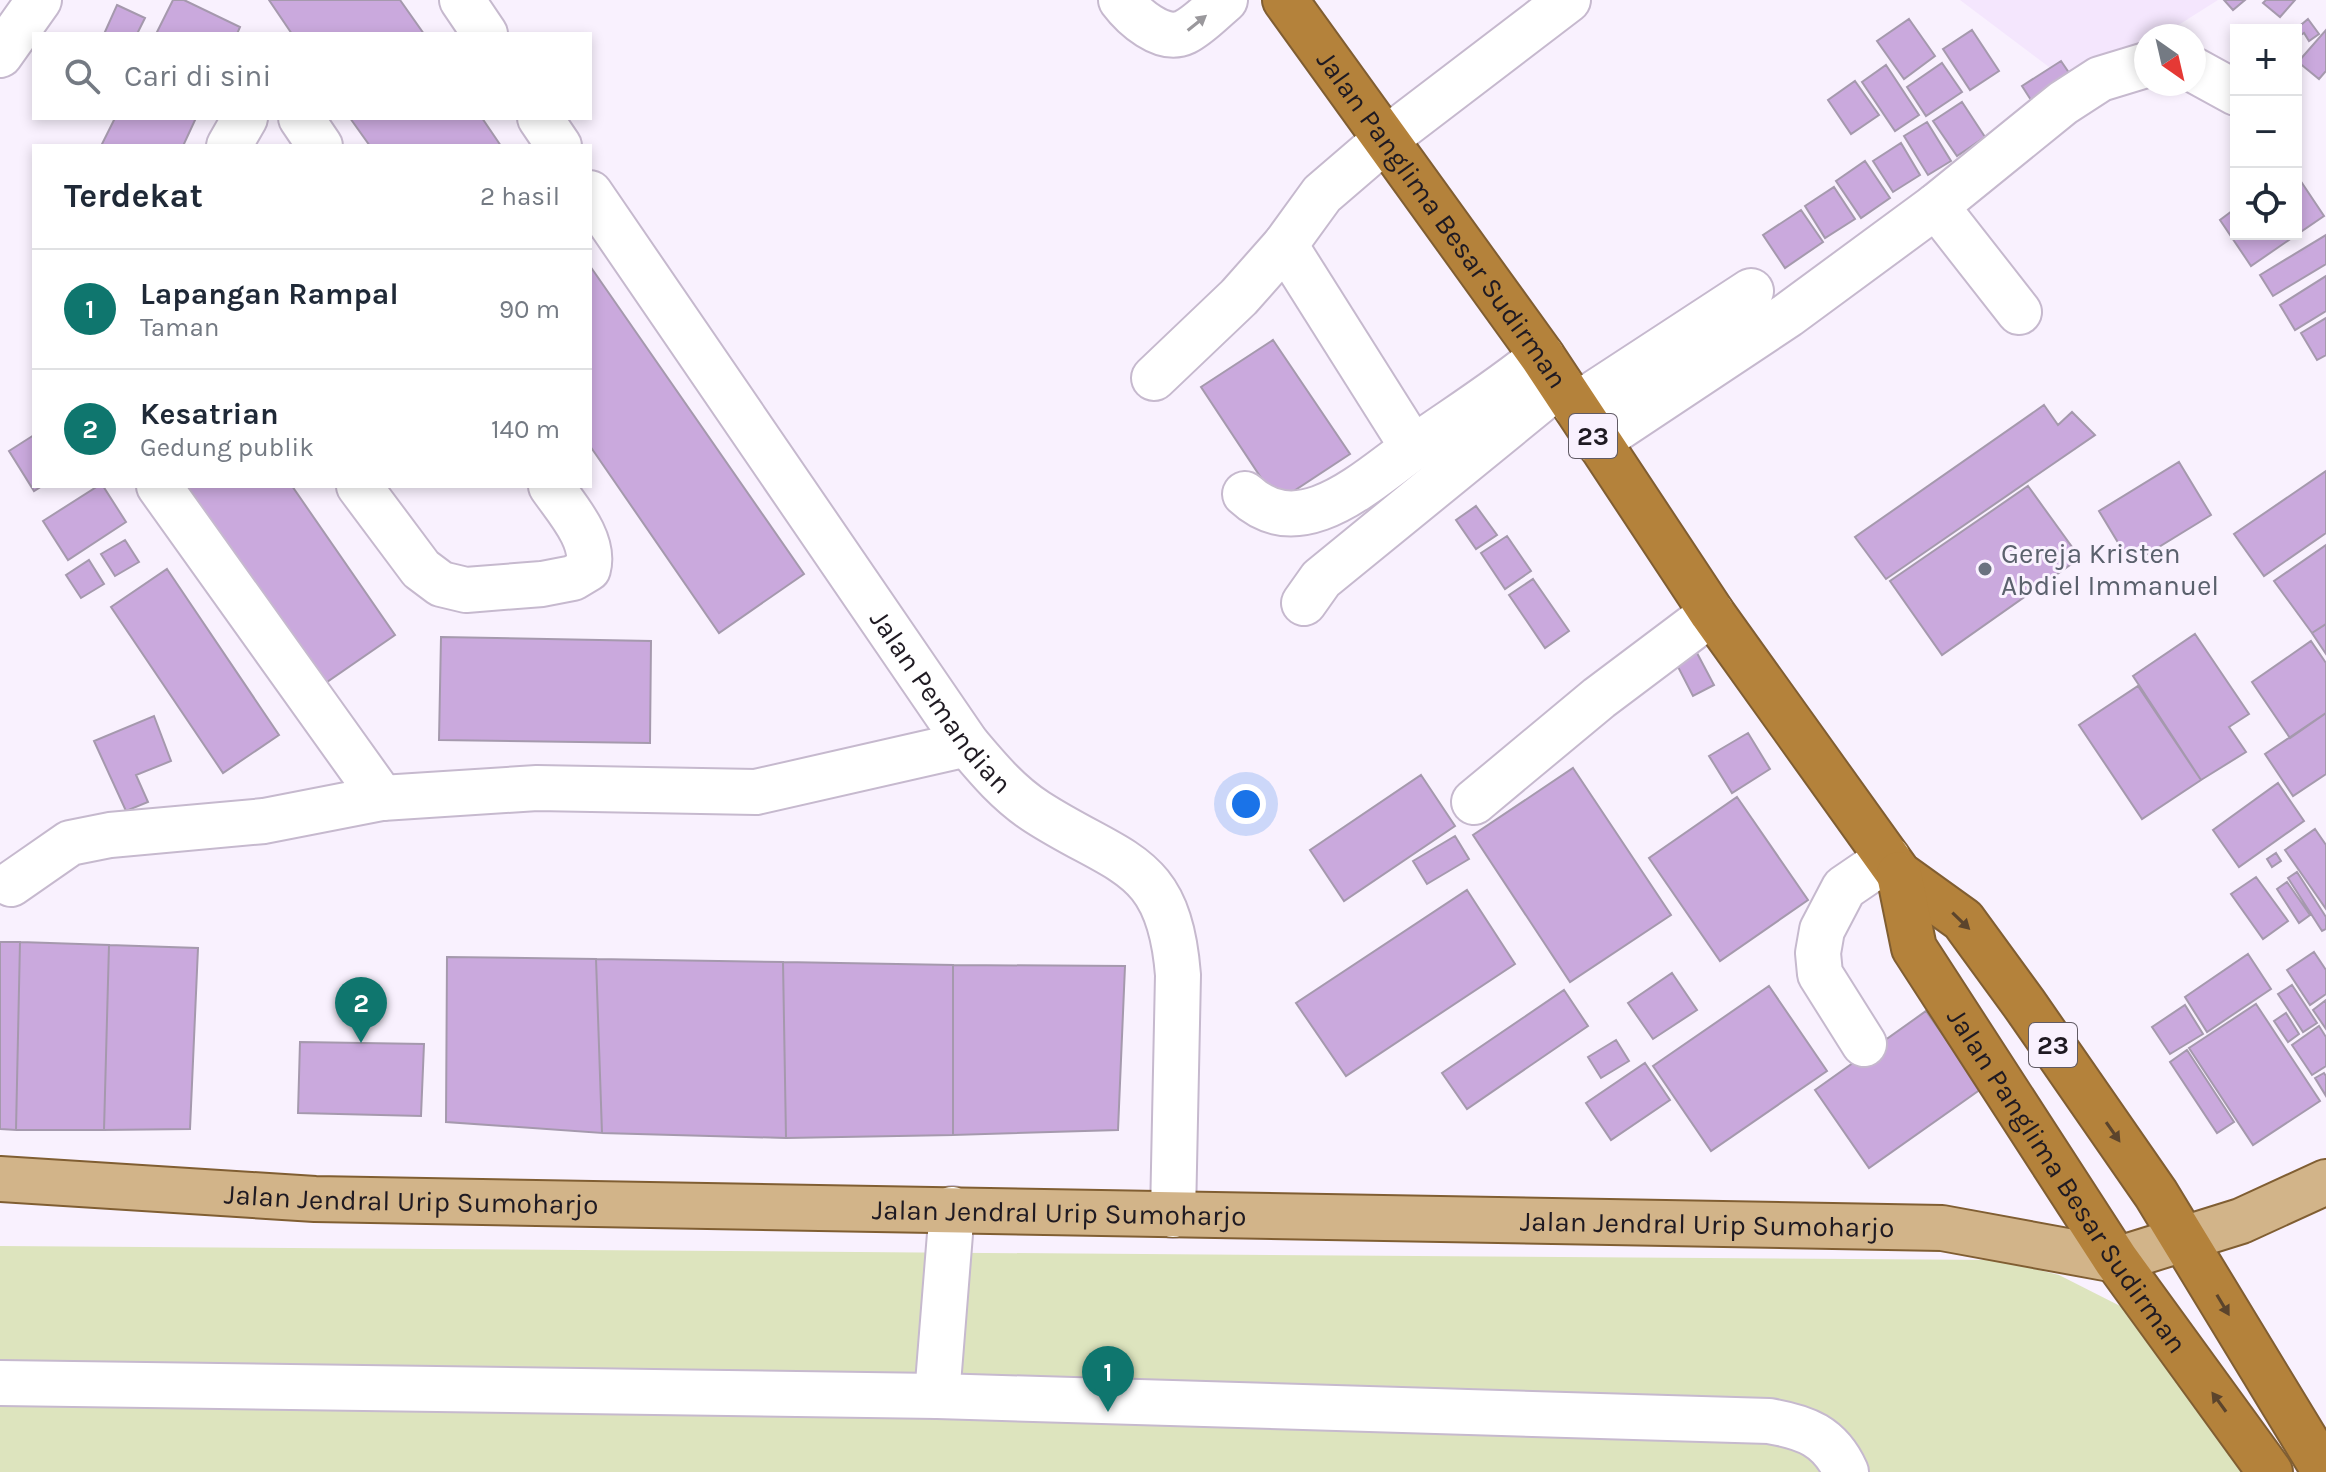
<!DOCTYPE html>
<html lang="id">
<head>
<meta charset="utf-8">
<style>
  :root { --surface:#fff; --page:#f6f6f7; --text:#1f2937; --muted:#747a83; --line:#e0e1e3; --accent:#0f766e }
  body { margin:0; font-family:Karla,sans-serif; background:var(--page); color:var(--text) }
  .controls { position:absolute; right:24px; top:24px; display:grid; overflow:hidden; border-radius:0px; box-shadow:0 4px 12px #0003 }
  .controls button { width:72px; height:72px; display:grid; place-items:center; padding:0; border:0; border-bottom:2px solid var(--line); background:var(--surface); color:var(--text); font:40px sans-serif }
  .compass { position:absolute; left:2134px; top:24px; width:72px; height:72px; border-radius:50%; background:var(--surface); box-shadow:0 4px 12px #0003; rotate:146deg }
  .you { position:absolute; left:1246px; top:804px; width:28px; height:28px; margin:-20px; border:6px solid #fff; border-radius:50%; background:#1a73e8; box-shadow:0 0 0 12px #1a73e833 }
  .badge { display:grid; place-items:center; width:52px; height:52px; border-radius:50%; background:var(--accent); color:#fff; font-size:26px; font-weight:700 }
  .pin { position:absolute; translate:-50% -66px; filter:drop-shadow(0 2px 4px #0008) }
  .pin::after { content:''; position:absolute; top:42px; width:28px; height:24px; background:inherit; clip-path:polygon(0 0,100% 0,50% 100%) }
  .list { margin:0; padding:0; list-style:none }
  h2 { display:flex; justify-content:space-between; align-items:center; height:104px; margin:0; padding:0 32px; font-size:34px }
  h2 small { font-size:26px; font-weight:400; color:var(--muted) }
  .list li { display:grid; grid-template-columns:52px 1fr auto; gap:24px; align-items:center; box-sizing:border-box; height:120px; padding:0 32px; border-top:2px solid var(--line) }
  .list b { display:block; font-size:30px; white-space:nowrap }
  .list p { margin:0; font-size:26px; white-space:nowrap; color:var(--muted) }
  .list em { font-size:26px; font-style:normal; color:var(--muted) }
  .icon { flex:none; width:44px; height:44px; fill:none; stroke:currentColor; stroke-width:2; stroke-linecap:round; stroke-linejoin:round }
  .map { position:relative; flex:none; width:2326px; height:1472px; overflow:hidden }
  .search { position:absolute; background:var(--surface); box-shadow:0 4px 12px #0003; left:32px; top:32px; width:560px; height:88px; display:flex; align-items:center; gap:20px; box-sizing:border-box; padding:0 28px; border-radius:0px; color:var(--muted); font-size:30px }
  .panel { position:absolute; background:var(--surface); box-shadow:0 4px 12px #0003; left:32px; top:144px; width:560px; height:344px; border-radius:0px }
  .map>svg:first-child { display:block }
  .built { fill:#f4e6fd }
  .green { fill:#dde4be }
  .building { fill:#caa9dd; stroke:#a599ad; stroke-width:2 }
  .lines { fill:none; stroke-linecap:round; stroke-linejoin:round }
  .minor-casing { stroke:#c6b9ce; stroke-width:48 }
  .major-casing { stroke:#805e32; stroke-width:48 }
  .highway-casing { stroke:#805e32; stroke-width:48 }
  .minor { stroke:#fff; stroke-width:44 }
  .major { stroke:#d2b489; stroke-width:44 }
  .highway { stroke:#b4823b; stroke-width:44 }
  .oneway { fill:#9a989c }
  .oneway2 { fill:#5b442c }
  .worship-dot { fill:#6b7280; stroke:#f9f1fe; stroke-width:3 }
  .labels { text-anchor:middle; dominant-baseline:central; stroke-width:6; stroke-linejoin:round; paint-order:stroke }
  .shield { fill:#f9f1fe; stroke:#605a64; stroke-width:2 }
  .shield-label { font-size:26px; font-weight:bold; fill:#1f1a22 }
  .street-label { font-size:28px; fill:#1f1a22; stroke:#f9f1fe }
  .worship-label { font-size:28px; fill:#5b616d; stroke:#f9f1fe; text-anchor:start }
</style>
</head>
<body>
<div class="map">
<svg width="2326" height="1472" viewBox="0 0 2326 1472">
  <rect width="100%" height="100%" fill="#f9f1fe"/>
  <path class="built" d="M 1960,0 L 2218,0 L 2161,36 L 2146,36 L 2146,45 L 2077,88 Z"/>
  <path class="green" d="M 0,1246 L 1999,1260 L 2059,1275 L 2128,1310 L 2259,1472 L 0,1472 Z"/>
  <path class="building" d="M 173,0 L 184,0 L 240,27 L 237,34 L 156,34 Z
    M 269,0 L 400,0 L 424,34 L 292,34 Z
    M 2224,0 L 2245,0 L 2233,10 Z
    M 2266,0 L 2295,0 L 2280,17 L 2263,3 Z
    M 117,5 L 145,18 L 137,34 L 104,34 Z
    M 1909,19 L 1935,56 L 1904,79 L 1877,41 Z
    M 2308,19 L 2319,34 L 2309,41 L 2304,33 L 2296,38 L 2295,30 Z
    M 1972,30 L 1999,71 L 1970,90 L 1943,49 Z
    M 2326,30 L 2326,71 L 2319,79 L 2298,62 Z
    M 2061,61 L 2078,86 L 2038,111 L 2022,86 Z
    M 1942,63 L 1962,92 L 1926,116 L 1907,87 Z
    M 1886,65 L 1919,115 L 1895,131 L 1862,82 Z
    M 1855,81 L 1879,115 L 1851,134 L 1828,100 Z
    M 1962,102 L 1985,137 L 1957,156 L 1933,121 Z
    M 115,118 L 196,118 L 183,146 L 101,146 Z
    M 350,118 L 482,118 L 501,146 L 370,146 Z
    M 1927,122 L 1951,161 L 1928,175 L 1904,136 Z
    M 1901,143 L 1920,175 L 1893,192 L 1873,161 Z
    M 1865,161 L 1890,198 L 1861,218 L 1836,181 Z
    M 2296,174 L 2324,216 L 2251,266 L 2220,220 L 2236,208 L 2236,234 L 2296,234 Z
    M 1834,187 L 1855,219 L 1825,238 L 1805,206 Z
    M 1801,210 L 1823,242 L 1785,268 L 1763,235 Z
    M 2326,235 L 2326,264 L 2273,296 L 2260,275 Z
    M 590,266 L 804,574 L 719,633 L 590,446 Z
    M 2326,276 L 2326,311 L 2295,330 L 2280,305 Z
    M 2326,318 L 2326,355 L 2317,360 L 2301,333 Z
    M 1273,340 L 1350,454 L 1277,502 L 1201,387 Z
    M 2044,405 L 2058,425 L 2072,412 L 2095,435 L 1886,579 L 1855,537 Z
    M 34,435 L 34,486 L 42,486 L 34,491 L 9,451 Z
    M 2179,462 L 2211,515 L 2131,564 L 2099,511 Z
    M 2326,471 L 2326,533 L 2264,576 L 2234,534 Z
    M 98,486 L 103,486 L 126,522 L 68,560 L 43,521 Z
    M 168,486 L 292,486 L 395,635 L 311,693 Z
    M 2028,486 L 2080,558 L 1942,655 L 1890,581 Z
    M 1476,506 L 1497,535 L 1476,549 L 1456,520 Z
    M 1507,536 L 1531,571 L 1505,589 L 1481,553 Z
    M 125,540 L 139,562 L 115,576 L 101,554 Z
    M 2326,545 L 2326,624 L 2312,633 L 2274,581 Z
    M 89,560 L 104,584 L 81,598 L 66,575 Z
    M 167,569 L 279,735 L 223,773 L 111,607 Z
    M 1533,579 L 1569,631 L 1545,648 L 1509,595 Z
    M 2326,624 L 2326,654 L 2312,633 Z
    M 2195,634 L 2249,714 L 2229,727 L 2246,752 L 2201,780 L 2133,676 Z
    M 441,637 L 651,641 L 650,743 L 439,740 Z
    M 2311,641 L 2326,663 L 2326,713 L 2290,738 L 2252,682 Z
    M 1697,653 L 1714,685 L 1693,696 L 1676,663 Z
    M 2138,686 L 2201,780 L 2142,819 L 2079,725 Z
    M 2326,713 L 2326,774 L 2293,796 L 2265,754 Z
    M 154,716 L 171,761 L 136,775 L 148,802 L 126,811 L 94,741 Z
    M 1748,733 L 1770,769 L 1732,793 L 1709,756 Z
    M 1573,768 L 1671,915 L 1570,982 L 1473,835 Z
    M 1421,775 L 1455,826 L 1344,901 L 1310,850 Z
    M 2278,783 L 2304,821 L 2239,867 L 2213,830 Z
    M 1737,797 L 1808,900 L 1720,961 L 1649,858 Z
    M 2315,829 L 2326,845 L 2326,909 L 2285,850 Z
    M 1455,836 L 1469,859 L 1427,884 L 1413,861 Z
    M 2276,853 L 2281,861 L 2272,867 L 2267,859 Z
    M 2297,872 L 2326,917 L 2326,929 L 2322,931 L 2288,878 Z
    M 2256,877 L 2288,921 L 2263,939 L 2231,894 Z
    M 2287,882 L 2310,915 L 2299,923 L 2277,889 Z
    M 1467,890 L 1515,964 L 1346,1076 L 1296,1003 Z
    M 0,942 L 20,942 L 16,1130 L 0,1129 Z
    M 20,942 L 109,945 L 104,1130 L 16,1130 Z
    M 109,945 L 198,948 L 190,1129 L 104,1130 Z
    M 2314,952 L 2326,970 L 2326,994 L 2310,1005 L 2287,970 Z
    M 2248,954 L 2271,989 L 2207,1032 L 2185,997 Z
    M 447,957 L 596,959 L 602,1133 L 446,1122 Z
    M 596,959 L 783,962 L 786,1138 L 602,1133 Z
    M 783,962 L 953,965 L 953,1135 L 786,1138 Z
    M 953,965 L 1125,966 L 1118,1130 L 953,1135 Z
    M 1672,973 L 1697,1010 L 1653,1039 L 1628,1003 Z
    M 2292,985 L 2317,1023 L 2303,1032 L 2278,994 Z
    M 1769,986 L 1827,1071 L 1711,1151 L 1653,1066 Z
    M 1564,990 L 1588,1026 L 1467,1109 L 1442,1073 Z
    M 2326,1000 L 2326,1029 L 2313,1010 Z
    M 2256,1004 L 2320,1101 L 2253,1145 L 2189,1048 Z
    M 2185,1005 L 2203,1034 L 2170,1054 L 2152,1027 Z
    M 1926,1011 L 1981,1089 L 1869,1168 L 1815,1090 Z
    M 2286,1013 L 2299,1034 L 2288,1042 L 2274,1021 Z
    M 2319,1026 L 2326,1037 L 2326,1066 L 2312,1075 L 2292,1045 Z
    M 1616,1040 L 1629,1061 L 1601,1078 L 1588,1057 Z
    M 300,1042 L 424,1044 L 421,1116 L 298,1113 Z
    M 2187,1050 L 2234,1122 L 2217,1133 L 2170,1062 Z
    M 1645,1063 L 1670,1100 L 1611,1140 L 1586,1103 Z
    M 2324,1073 L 2326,1076 L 2326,1096 L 2315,1078 Z"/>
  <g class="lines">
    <defs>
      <g id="minor">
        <path d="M 462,0 L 485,34"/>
        <path d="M 1121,0 C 1133,16 1162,43 1185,32 C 1199,25 1213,10 1225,0"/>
        <path d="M 0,55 L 39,0"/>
        <path d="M 2194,70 L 2236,93"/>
        <path d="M 301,118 L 320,146"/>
        <path d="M 540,118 L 559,146"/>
        <path d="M 229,146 L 245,118"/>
        <path id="s1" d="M 590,193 L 967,744 C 988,769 1009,794 1037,812 C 1121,866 1169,860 1178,975 L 1173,1215"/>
        <path d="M 1936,206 L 2019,312"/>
        <path d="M 1285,245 L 1413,448"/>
        <path d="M 1154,378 L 1239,297 L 1285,245 L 1322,194 L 1386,139 L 1568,0"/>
        <path d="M 1575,406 L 1751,291"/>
        <path d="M 1597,442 L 1788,315 L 1936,206 L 2063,103 L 2100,79 L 2146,65"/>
        <path d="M 159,486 L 382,798"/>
        <path d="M 359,486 L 421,569 L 441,584 L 466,590 L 542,584 L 573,578 L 588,569 C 596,540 566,508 551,486"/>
        <path d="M 1245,494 C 1302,547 1369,478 1416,446 C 1459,416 1502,389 1542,356"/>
        <path d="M 1304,603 L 1321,579 L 1560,384"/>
        <path d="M 1474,802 L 1599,698 L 1712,613"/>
        <path d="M 11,884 L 70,843 L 110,835 L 264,821 L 382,798 L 537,788 L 756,792 L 967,744"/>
        <path d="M 1864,1044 L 1820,974 L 1818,953 L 1822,930 L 1844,888 L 1888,858"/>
        <path d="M 0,1383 L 937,1396 L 1769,1421 C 1805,1427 1830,1436 1846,1472"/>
        <path d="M 937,1396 L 952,1209"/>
      </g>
      <g id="major">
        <path id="s2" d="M 0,1179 L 315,1199 L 1942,1228 L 2116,1260 L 2241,1221 L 2326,1182"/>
      </g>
      <g id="highway">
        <path id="s3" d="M 1285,0 L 1542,356 L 1712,613 L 1899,874 L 1963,920 L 2025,1005 L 2156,1194 L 2325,1472"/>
        <path id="s4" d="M 1899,874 L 1914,948 L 2116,1260 L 2270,1472"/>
      </g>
    </defs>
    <use href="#minor" class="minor-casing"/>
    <use href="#major" class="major-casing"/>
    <use href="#highway" class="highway-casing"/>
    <use href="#minor" class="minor"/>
    <use href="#major" class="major"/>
    <use href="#highway" class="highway"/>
  </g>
  <defs><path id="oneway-solid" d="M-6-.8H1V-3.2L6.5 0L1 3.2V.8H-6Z" transform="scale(2)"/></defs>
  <use class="oneway" href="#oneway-solid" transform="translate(1197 23) rotate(-39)"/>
  <g class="oneway2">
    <use href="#oneway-solid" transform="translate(1961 921) rotate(44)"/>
    <use href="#oneway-solid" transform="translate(2113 1132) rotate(55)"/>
    <use href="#oneway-solid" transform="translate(2223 1305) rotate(59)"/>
    <use href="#oneway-solid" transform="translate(2219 1402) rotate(-126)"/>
  </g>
  <circle class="worship-dot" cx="1985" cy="569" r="8"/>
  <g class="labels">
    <g class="shield">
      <rect x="1569" y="414" width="48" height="44" rx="6"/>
      <rect x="2029" y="1023" width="48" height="44" rx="6"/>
    </g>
    <g class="shield-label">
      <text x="1593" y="436">23</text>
      <text x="2053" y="1045">23</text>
    </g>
    <g class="street-label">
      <text stroke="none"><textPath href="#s3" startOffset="270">Jalan Panglima Besar Sudirman</textPath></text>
      <text stroke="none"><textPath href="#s1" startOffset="618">Jalan Pemandian</textPath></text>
      <text stroke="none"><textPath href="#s4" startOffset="354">Jalan Panglima Besar Sudirman</textPath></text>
      <text stroke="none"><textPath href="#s2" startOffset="412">Jalan Jendral Urip Sumoharjo</textPath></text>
      <text stroke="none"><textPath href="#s2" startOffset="1060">Jalan Jendral Urip Sumoharjo</textPath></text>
      <text stroke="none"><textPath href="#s2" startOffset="1708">Jalan Jendral Urip Sumoharjo</textPath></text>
    </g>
    <g class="worship-label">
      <text x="2001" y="553">Gereja Kristen<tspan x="2001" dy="32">Abdiel Immanuel</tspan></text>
    </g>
  </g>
</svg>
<div class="controls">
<button>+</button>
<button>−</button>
<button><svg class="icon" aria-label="locate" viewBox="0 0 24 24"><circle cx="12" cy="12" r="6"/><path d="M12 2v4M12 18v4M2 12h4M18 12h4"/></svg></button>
</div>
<svg class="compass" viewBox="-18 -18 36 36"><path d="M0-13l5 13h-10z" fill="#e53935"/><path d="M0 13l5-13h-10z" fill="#747a83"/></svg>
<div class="you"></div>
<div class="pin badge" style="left:1108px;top:1412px">1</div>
<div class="pin badge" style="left:361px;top:1043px">2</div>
<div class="search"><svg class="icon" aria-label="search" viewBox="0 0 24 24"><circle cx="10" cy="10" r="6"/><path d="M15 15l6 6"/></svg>Cari di sini</div>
<section class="panel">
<h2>Terdekat<small>2 hasil</small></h2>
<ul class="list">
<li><span class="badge">1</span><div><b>Lapangan Rampal</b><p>Taman</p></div><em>90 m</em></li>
<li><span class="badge">2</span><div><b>Kesatrian</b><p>Gedung publik</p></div><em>140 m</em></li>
</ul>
</section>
</div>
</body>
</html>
